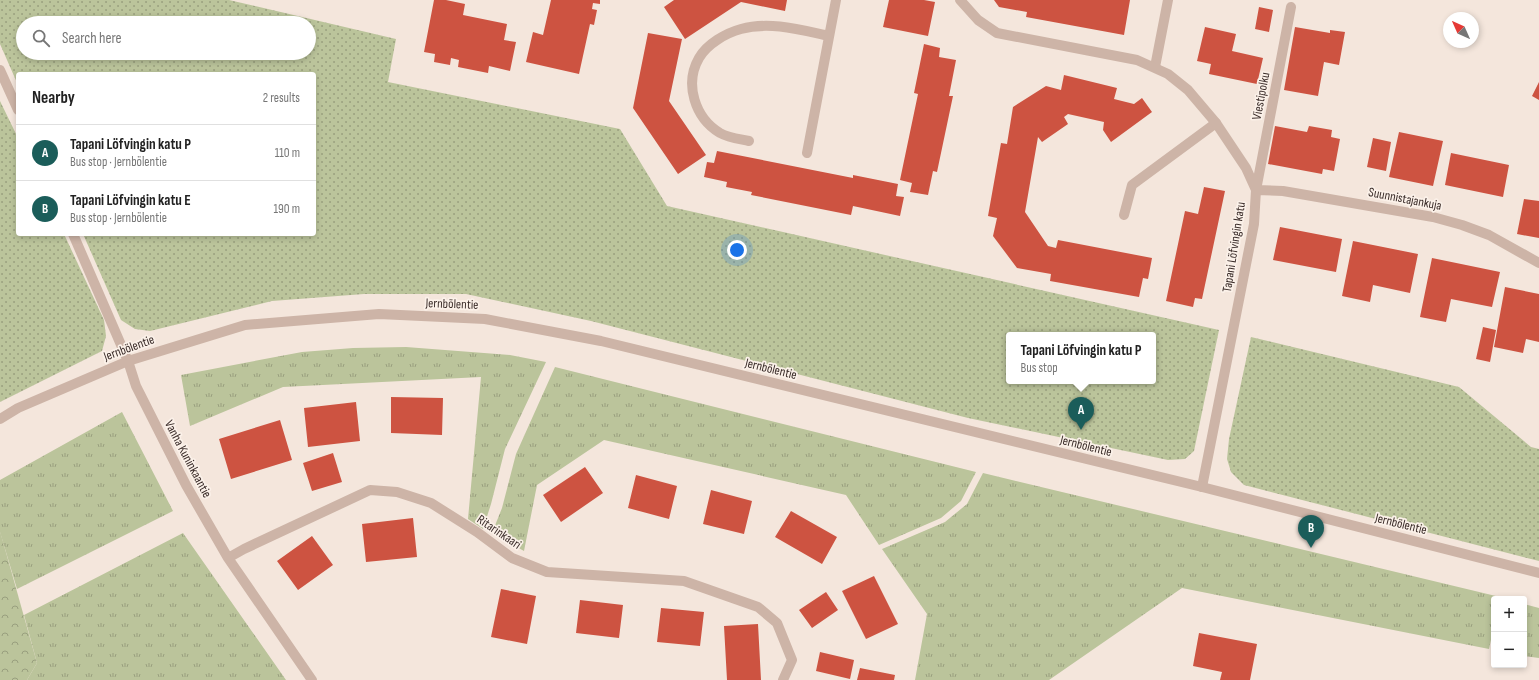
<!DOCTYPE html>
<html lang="en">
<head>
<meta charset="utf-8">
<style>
  :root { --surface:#fff; --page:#f2f2f2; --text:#222; --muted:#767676; --line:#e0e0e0; --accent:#1b5d5a }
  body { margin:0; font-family:"Sofia Sans Condensed",sans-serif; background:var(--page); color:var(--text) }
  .controls { position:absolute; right:12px; bottom:12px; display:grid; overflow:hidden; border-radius:4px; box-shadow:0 2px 6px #0003 }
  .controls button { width:36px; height:36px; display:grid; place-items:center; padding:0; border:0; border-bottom:1px solid var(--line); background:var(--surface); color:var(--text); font:20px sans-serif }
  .compass { position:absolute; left:1443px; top:12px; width:36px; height:36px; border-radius:50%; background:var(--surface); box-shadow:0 2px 6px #0003; rotate:315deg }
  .you { position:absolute; left:737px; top:250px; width:14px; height:14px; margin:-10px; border:3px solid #fff; border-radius:50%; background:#1a73e8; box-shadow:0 0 0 6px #1a73e833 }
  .badge { display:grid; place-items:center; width:26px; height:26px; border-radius:50%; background:var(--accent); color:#fff; font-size:13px; font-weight:700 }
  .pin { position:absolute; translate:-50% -33px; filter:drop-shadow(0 1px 2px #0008) }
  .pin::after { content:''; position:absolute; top:21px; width:14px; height:12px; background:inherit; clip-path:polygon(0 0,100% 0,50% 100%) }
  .popup { position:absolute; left:1006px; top:332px; width:150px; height:52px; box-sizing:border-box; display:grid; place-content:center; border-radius:4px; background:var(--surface); filter:drop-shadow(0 1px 3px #0005); font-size:13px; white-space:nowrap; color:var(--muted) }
  .popup b { font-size:15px; color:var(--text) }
  .popup::after { content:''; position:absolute; left:50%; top:100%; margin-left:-8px; border:8px solid transparent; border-top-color:var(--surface) }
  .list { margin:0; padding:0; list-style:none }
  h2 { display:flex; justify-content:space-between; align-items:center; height:52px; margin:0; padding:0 16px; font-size:17px }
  h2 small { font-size:13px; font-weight:400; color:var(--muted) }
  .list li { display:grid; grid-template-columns:26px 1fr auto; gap:12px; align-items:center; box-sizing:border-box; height:56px; padding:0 16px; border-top:1px solid var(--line) }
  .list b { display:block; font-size:15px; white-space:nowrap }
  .list p { margin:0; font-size:13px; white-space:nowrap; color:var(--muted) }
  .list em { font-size:13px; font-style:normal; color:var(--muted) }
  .icon { flex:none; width:22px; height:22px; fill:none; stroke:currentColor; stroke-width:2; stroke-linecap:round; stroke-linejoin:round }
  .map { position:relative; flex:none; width:1539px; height:680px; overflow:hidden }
  .search { position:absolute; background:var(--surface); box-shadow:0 2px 6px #0003; left:16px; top:16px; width:300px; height:44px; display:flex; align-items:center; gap:10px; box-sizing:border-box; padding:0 14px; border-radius:22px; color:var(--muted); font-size:15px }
  .panel { position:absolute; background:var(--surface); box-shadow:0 2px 6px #0003; left:16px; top:72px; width:300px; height:164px; border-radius:4px }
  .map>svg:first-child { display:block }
  .grass { fill:url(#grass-tufts) }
  .forest { fill:url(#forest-crowns) }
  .park { fill:url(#park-dots); fill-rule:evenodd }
  .building { fill:#cd5341 }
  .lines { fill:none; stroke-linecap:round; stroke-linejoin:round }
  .service { stroke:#cdb4a7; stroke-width:10 }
  .minor { stroke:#cdb4a7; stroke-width:10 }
  .tertiary { stroke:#cdb4a7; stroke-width:10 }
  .labels { text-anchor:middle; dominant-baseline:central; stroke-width:3.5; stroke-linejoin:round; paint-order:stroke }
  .street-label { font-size:13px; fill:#392b28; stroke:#fbf1e9 }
</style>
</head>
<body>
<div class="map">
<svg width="1539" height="680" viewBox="0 0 1539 680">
  <defs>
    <pattern id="grass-tufts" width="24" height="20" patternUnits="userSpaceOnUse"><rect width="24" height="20" fill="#bbc49b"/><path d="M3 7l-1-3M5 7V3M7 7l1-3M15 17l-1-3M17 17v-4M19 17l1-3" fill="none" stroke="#999f7e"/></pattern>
    <pattern id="forest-crowns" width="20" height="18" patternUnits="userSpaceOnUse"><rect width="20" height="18" fill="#bbc49b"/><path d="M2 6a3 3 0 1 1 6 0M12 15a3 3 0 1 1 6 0" fill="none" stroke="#999f7e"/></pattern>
    <pattern id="park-dots" width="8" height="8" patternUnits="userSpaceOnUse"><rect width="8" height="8" fill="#bbc49b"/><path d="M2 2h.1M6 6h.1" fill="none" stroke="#999f7e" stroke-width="1.8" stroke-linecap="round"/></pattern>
  </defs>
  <rect width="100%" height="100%" fill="#f4e6dc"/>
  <path class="grass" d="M 406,347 L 510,355 L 546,362 L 505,449 L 491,504 L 483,529 L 468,519 L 481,377 L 283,387 L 190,426 L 181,375 L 302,352 L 353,348 Z
    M 555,367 L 976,472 L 961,501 L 941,518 L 879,545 L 846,495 L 604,440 L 537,485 L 524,551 L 492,533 L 502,508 L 516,454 Z
    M 122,412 L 173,511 L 17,589 L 0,532 L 0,480 Z
    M 983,473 L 1500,597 L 1500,599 L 1494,599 L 1494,626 L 1489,649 L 1182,588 L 1049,680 L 915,680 L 927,614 L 882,549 L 945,522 L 967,504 Z
    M 183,533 L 286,680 L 27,680 L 37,663 L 24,615 Z
    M 1524,604 L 1539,608 L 1539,658 L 1524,656 Z"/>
  <path class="forest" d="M 0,531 L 37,663 L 27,680 L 0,680 Z"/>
  <path class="park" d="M 0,0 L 229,0 L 396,39 L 388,82 L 620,129 L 667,206 L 1219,330 L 1194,451 L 1185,459 L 1168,460 L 968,418 L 591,321 L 466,294 L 364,294 L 272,301 L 150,331 L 135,329 L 121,320 L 83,234 L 314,234 L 314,74 L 18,74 L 18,85 L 0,44 ZM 23,23 L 309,23 L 309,53 L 23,53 ZM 1009,335 L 1153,335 L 1153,381 L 1009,381 Z
    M 0,101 L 18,138 L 18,234 L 64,234 L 104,320 L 106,336 L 102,351 L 0,402 Z
    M 1251,337 L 1459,387 L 1531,447 L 1539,449 L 1539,561 L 1244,485 L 1231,472 L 1227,459 L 1229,439 Z"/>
  <path class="building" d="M 434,0 L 446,0 L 465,4 L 463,15 L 507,24 L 504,40 L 516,42 L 510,71 L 489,66 L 488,73 L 458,67 L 459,60 L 451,58 L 450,65 L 434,62 L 435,54 L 424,52 Z
    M 551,0 L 600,0 L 600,4 L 593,3 L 592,9 L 597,10 L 594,25 L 590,24 L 579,74 L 526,62 L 533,32 L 543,35 Z
    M 674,0 L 787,0 L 785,11 L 741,2 L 685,39 L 664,7 Z
    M 889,0 L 924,0 L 935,2 L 928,36 L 883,27 Z
    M 994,0 L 1130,0 L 1124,35 L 1026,17 L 1027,12 L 999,7 Z
    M 1259,7 L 1273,10 L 1269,32 L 1255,29 Z
    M 1205,27 L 1236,34 L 1232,51 L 1263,58 L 1257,84 L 1209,74 L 1211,64 L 1197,61 Z
    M 1295,27 L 1330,33 L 1330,30 L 1345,32 L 1339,65 L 1324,62 L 1318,96 L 1284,90 Z
    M 648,33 L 682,39 L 669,101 L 706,155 L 678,174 L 633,108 Z
    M 924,44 L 940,48 L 939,57 L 956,60 L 949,96 L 953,96 L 937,172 L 933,171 L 928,195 L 910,192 L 912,183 L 900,180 L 918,94 L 914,93 Z
    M 1064,75 L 1117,88 L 1114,99 L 1134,104 L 1142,98 L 1152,112 L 1111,142 L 1103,130 L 1104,122 L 1068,114 L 1064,117 L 1068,124 L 1042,142 L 1038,137 L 1025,212 L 1048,246 L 1056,248 L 1058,240 L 1152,258 L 1148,279 L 1143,278 L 1139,297 L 1050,281 L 1051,274 L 1017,268 L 993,236 L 997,218 L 988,216 L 1001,143 L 1007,144 L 1013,107 L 1046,86 L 1061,90 Z
    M 1539,82 L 1539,100 L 1532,96 Z
    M 1275,126 L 1307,132 L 1309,126 L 1332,130 L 1331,137 L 1340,139 L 1334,171 L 1323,169 L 1322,174 L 1268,164 Z
    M 1399,132 L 1443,141 L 1433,186 L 1389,177 Z
    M 1373,138 L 1391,142 L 1386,171 L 1367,167 Z
    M 717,151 L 853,178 L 853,175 L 898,184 L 896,196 L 904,197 L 900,216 L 853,206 L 851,215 L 751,195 L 752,192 L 726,187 L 727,182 L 704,177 L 707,162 L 714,163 Z
    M 1451,153 L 1509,165 L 1503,197 L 1445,185 Z
    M 1204,187 L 1225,191 L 1202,299 L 1195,298 L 1193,307 L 1166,301 L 1185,211 L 1198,214 Z
    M 1524,199 L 1539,201 L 1539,238 L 1517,234 Z
    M 1280,227 L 1342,239 L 1336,272 L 1273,260 Z
    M 1353,241 L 1418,254 L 1410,293 L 1373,285 L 1370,302 L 1342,296 Z
    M 1432,258 L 1500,272 L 1492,307 L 1451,299 L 1446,322 L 1420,317 Z
    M 1505,287 L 1539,294 L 1539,342 L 1526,339 L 1523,353 L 1494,347 Z
    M 1483,327 L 1496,330 L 1490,362 L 1476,359 Z
    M 391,397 L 443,398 L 442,435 L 391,433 Z
    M 356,402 L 360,441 L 308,447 L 304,408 Z
    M 280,420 L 292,460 L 231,479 L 219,439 Z
    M 333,453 L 342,482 L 312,491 L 303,463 Z
    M 585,467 L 603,493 L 561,522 L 543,495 Z
    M 636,475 L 677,486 L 669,519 L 628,508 Z
    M 711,490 L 752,501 L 744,534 L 703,524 Z
    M 791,511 L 837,537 L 822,564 L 775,537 Z
    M 413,518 L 417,557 L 366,562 L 362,524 Z
    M 312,536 L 333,565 L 298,590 L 277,561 Z
    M 874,576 L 898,624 L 866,639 L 842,591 Z
    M 501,589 L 536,596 L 527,644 L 491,637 Z
    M 826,592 L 838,610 L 812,628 L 799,610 Z
    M 580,600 L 623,605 L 619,638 L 576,633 Z
    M 661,608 L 704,612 L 700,646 L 657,642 Z
    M 758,624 L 761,680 L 727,680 L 724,626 Z
    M 1199,633 L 1257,644 L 1250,680 L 1220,680 L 1222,672 L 1193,666 Z
    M 820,652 L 854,660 L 850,679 L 816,671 Z
    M 860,668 L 895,675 L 894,680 L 857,680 Z"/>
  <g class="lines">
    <path class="service" d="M 1155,67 L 1168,0
      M 749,141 C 740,139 729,138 720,133 C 695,118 684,84 699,58 C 707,44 726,33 741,29 C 770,21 801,30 829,36
      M 807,153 L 836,0
      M 1124,215 L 1132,185 L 1216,123"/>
    <path class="minor" d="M 960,0 L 978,20 L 997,33 L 1137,60 L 1168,74 L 1188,90 L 1216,123 L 1246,168 L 1256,190 L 1254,224 L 1202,487
      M 1291,7 L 1256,190 L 1283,191 L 1433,217 L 1462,225 L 1489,235 L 1539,263
      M 0,70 L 18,110
      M 73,234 L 128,361 L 136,386 L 186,485 L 228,558 L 312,680
      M 228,558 L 244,549 L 370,490 L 397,492 L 431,503 L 477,532 L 512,558 L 547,572 L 684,581 L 758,607 L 777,623 L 792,660 L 783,680"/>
    <path class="tertiary" d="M 0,419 L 18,408 L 128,361 L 245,325 L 379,314 L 485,319 L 601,341 L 1202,487 L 1539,573"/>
  </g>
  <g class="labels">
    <g class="street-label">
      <text transform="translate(1261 96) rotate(-79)">Viestipolku</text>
      <text transform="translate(1405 199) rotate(11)">Suunnistajankuja</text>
      <text transform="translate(1234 247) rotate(-81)">Tapani Löfvingin katu</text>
      <text transform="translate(452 304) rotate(2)">Jernbölentie</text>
      <text transform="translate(129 348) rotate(-20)">Jernbölentie</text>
      <text transform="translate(771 369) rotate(14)">Jernbölentie</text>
      <text transform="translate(1086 446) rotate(14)">Jernbölentie</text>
      <text transform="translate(188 459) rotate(62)">Vanha Kuninkaantie</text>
      <text transform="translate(1401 524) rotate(14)">Jernbölentie</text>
      <text transform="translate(499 532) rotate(34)">Ritarinkaari</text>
    </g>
  </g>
</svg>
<div class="controls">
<button>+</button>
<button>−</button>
</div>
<svg class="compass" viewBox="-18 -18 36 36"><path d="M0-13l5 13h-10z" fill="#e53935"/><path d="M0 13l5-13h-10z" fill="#767676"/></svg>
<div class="you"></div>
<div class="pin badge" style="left:1081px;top:430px">A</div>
<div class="popup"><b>Tapani Löfvingin katu P</b>Bus stop</div>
<div class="pin badge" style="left:1311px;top:548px">B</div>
<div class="search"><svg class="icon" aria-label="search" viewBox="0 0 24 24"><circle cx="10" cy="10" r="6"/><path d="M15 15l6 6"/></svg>Search here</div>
<section class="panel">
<h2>Nearby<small>2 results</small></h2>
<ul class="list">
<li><span class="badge">A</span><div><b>Tapani Löfvingin katu P</b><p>Bus stop · Jernbölentie</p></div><em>110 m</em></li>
<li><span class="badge">B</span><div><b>Tapani Löfvingin katu E</b><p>Bus stop · Jernbölentie</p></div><em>190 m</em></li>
</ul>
</section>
</div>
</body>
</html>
